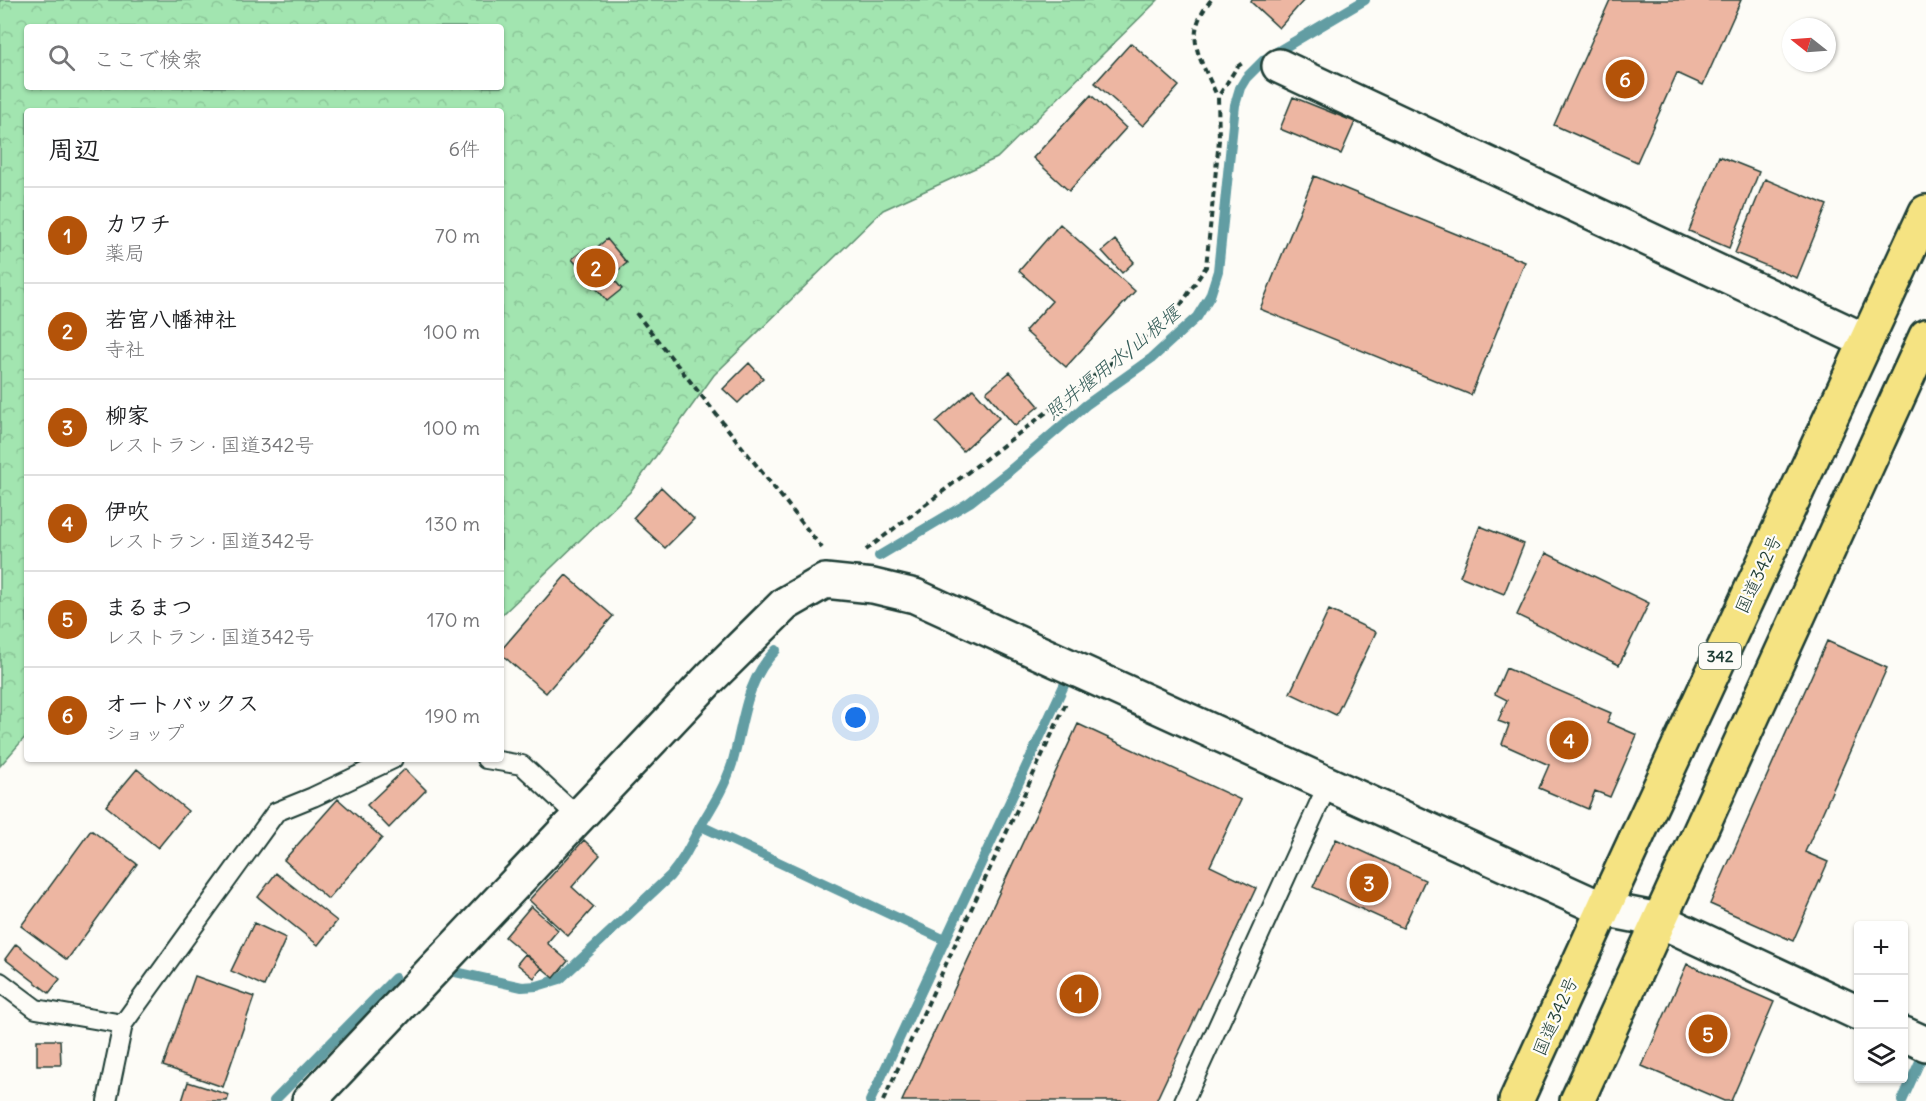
<!DOCTYPE html>
<html lang="ja">
<head>
<meta charset="utf-8">
<style>
  :root { --surface:#fff; --page:#f2f2f2; --text:#202124; --muted:#757577; --line:#e0e0e0; --accent:#b45309 }
  body { margin:0; font-family:Delius,"Klee One",sans-serif; background:var(--page); color:var(--text) }
  .controls { position:absolute; right:18px; bottom:18px; display:grid; overflow:hidden; border-radius:6px; box-shadow:0 2px 4px #0004 }
  .controls button { width:54px; height:54px; display:grid; place-items:center; padding:0; border:0; border-bottom:2px solid var(--line); background:var(--surface); color:var(--text); font:30px sans-serif }
  .compass { position:absolute; left:1782px; top:18px; width:54px; height:54px; border-radius:50%; background:var(--surface); box-shadow:0 2px 4px #0004; rotate:287deg }
  .you { position:absolute; left:856px; top:718px; width:21px; height:21px; margin:-15px; border:4px solid #fff; border-radius:50%; background:#1a73e8; box-shadow:0 0 0 9px #1a73e833 }
  .badge { display:grid; place-items:center; width:39px; height:39px; border-radius:50%; background:var(--accent); color:#fff; font-size:20px; font-weight:700 }
  .pin { position:absolute; translate:-50% -50%; border:3px solid #fff; box-shadow:0 2px 6px #0006 }
  .list { margin:0; padding:0; list-style:none }
  h2 { display:flex; justify-content:space-between; align-items:center; height:78px; margin:0; padding:0 24px; font-size:26px }
  h2 small { font-size:20px; font-weight:400; color:var(--muted) }
  .list li { display:grid; grid-template-columns:39px 1fr auto; gap:18px; align-items:center; box-sizing:border-box; height:96px; padding:0 24px; border-top:2px solid var(--line) }
  .list b { display:block; font-size:22px; white-space:nowrap }
  .list p { margin:0; font-size:20px; white-space:nowrap; color:var(--muted) }
  .list em { font-size:20px; font-style:normal; color:var(--muted) }
  .icon { flex:none; width:33px; height:33px; fill:none; stroke:currentColor; stroke-width:2; stroke-linecap:round; stroke-linejoin:round }
  .map { position:relative; flex:none; width:1926px; height:1101px; overflow:hidden }
  .search { position:absolute; background:var(--surface); box-shadow:0 2px 4px #0004; left:24px; top:24px; width:480px; height:66px; display:flex; align-items:center; gap:15px; box-sizing:border-box; padding:0 21px; border-radius:6px; color:var(--muted); font-size:22px }
  .panel { position:absolute; background:var(--surface); box-shadow:0 2px 4px #0004; left:24px; top:108px; width:480px; height:654px; border-radius:6px }
  .map>svg:first-child { display:block }
  .forest { fill:url(#forest-crowns); stroke:#609172; stroke-width:1.5; fill-rule:evenodd }
  .lines { fill:none; stroke-linecap:round; stroke-linejoin:round }
  .stream { stroke:#629da3; stroke-width:10 }
  .building { fill:#edb6a2; stroke:#1f3d34; stroke-width:1.5 }
  .lane-casing { stroke:#1f3d34; stroke-width:22 }
  .street-casing { stroke:#1f3d34; stroke-width:38 }
  .highway-casing { stroke:#1f3d34; stroke-width:38 }
  .path { stroke:#1f3d34; stroke-width:4; stroke-dasharray:6 4.5; stroke-linecap:butt }
  .lane { stroke:#fdfcf7; stroke-width:18 }
  .street { stroke:#fdfcf7; stroke-width:33 }
  .highway { stroke:#f5e382; stroke-width:33 }
  .labels { text-anchor:middle; dominant-baseline:central; stroke-width:4.5; stroke-linejoin:round; paint-order:stroke }
  .shield { fill:#fdfcf7; stroke:#62766e; stroke-width:1.5 }
  .shield-label { font-size:16px; font-weight:bold; fill:#1f3d34 }
  .street-label { font-size:18px; fill:#1f3d34; stroke:#fdfcf7 }
  .water-label { font-size:20px; font-style:italic; fill:#355d59; stroke:#fdfcf7 }
</style>
</head>
<body>
<div class="map">
<svg width="1926" height="1101" viewBox="0 0 1926 1101">
  <defs>
    <pattern id="forest-crowns" width="20" height="18" patternUnits="userSpaceOnUse" patternTransform="scale(1.5)"><rect width="20" height="18" fill="#a2e5b0"/><path d="M2 6a3 3 0 1 1 6 0M12 15a3 3 0 1 1 6 0" fill="none" stroke="#8bc598"/></pattern>
  </defs>
  <rect width="100%" height="100%" fill="#fdfcf7"/>
  <filter id="ink" filterUnits="userSpaceOnUse"><feTurbulence type="fractalNoise" baseFrequency=".0167" numOctaves="2"/><feDisplacementMap in="SourceGraphic" scale="12" xChannelSelector="R" yChannelSelector="G"/><feConvolveMatrix kernelMatrix="1 2 1 2 8 2 1 2 1" color-interpolation-filters="sRGB"/></filter>
  <g filter="url(#ink)">
    <path class="forest" d="M 0,0 L 1158,0 L 997,158 L 883,210 L 714,375 L 630,492 L 501,616 L 501,111 L 27,111 L 27,735 L 0,766 ZM 27,27 L 501,27 L 501,87 L 27,87 Z"/>
    <g class="lines">
      <path class="stream" d="M 879,556 L 970,502 L 1007,473 L 1086,405 L 1152,358 L 1197,317 L 1210,296 L 1218,271 L 1235,105 L 1240,88 L 1246,78 L 1265,59 L 1365,0
        M 701,826 L 945,940
        M 451,971 L 522,987 L 537,986 L 560,979 L 670,876 C 684,860 691,844 701,825 C 713,805 725,786 732,764 C 744,723 744,682 776,650
        M 274,1101 L 395,978
        M 870,1101 L 1067,679
        M 1902,1101 L 1926,1048"/>
    </g>
    <path class="building" d="M 1252,0 L 1304,0 L 1279,28 L 1251,2 Z
      M 1610,0 L 1741,0 L 1703,85 L 1677,73 L 1637,162 L 1554,125 Z
      M 1131,43 L 1179,86 L 1143,126 L 1095,83 Z
      M 1091,95 L 1126,128 L 1069,191 L 1033,158 Z
      M 1293,97 L 1355,122 L 1341,154 L 1280,129 Z
      M 1719,156 L 1759,172 L 1729,248 L 1689,231 Z
      M 1314,176 L 1525,262 L 1471,395 L 1260,309 Z
      M 1765,179 L 1827,205 L 1797,278 L 1735,253 Z
      M 1060,224 L 1135,291 L 1066,367 L 1025,331 L 1052,301 L 1019,271 Z
      M 607,239 L 627,263 L 611,276 L 622,289 L 607,301 L 572,259 L 586,248 L 590,253 Z
      M 1115,240 L 1134,262 L 1122,273 L 1102,251 Z
      M 749,363 L 763,378 L 738,403 L 723,389 Z
      M 1010,372 L 1039,406 L 1015,426 L 986,392 Z
      M 973,389 L 999,418 L 963,451 L 936,422 Z
      M 661,487 L 694,519 L 665,548 L 633,518 Z
      M 1480,526 L 1524,544 L 1504,594 L 1460,576 Z
      M 1546,553 L 1649,603 L 1619,665 L 1517,615 Z
      M 566,575 L 613,616 L 546,693 L 501,654 L 501,650 Z
      M 1329,610 L 1376,632 L 1336,715 L 1290,693 Z
      M 1827,641 L 1887,668 L 1805,852 L 1828,862 L 1793,941 L 1710,904 Z
      M 1506,668 L 1611,713 L 1607,722 L 1637,735 L 1610,797 L 1595,791 L 1588,809 L 1539,788 L 1549,765 L 1502,744 L 1509,725 L 1498,721 L 1507,700 L 1495,694 Z
      M 1078,724 L 1241,800 L 1210,866 L 1256,888 L 1156,1101 L 902,1101 Z
      M 137,769 L 188,811 L 158,848 L 106,806 Z
      M 405,769 L 426,790 L 389,828 L 367,805 Z
      M 338,799 L 382,838 L 328,899 L 284,860 Z
      M 91,830 L 137,864 L 67,960 L 21,926 Z
      M 1336,839 L 1425,880 L 1403,928 L 1313,887 Z
      M 584,840 L 600,855 L 572,887 L 594,907 L 568,936 L 529,900 Z
      M 276,873 L 337,921 L 318,945 L 258,897 Z
      M 531,906 L 558,930 L 547,943 L 568,961 L 554,978 L 505,937 Z
      M 254,923 L 286,938 L 264,986 L 231,971 Z
      M 16,944 L 60,979 L 49,993 L 5,959 Z
      M 525,954 L 542,968 L 534,978 L 517,964 Z
      M 1687,964 L 1774,1002 L 1731,1101 L 1724,1101 L 1642,1066 Z
      M 195,976 L 254,997 L 223,1087 L 163,1066 Z
      M 37,1040 L 60,1040 L 61,1065 L 37,1065 Z
      M 188,1082 L 229,1095 L 227,1101 L 182,1101 Z"/>
    <g class="lines">
      <defs>
        <path id="lane" d="M 486,759 L 522,765 L 578,817
          M 0,982 L 36,1009 L 123,1024
          M 107,1101 L 123,1024 L 276,812 L 313,797 L 393,759
          M 1184,1101 L 1328,784"/>
        <path id="street" d="M 1279,66 L 1866,341
          M 1904,1034 L 1926,1044
          M 309,1101 L 710,678 L 785,604 L 825,581 L 873,586 L 915,596 L 1603,909 L 1659,920 L 1858,1013"/>
        <path id="highway" d="M 1516,1101 L 1614,886 L 1926,212
          M 1577,1101 L 1926,336"/>
      </defs>
      <use href="#lane" class="lane-casing"/>
      <use href="#street" class="street-casing"/>
      <use href="#highway" class="highway-casing"/>
      <path class="path" d="M 1211,0 C 1181,37 1201,58 1217,96
        M 636,313 L 822,548
        M 866,550 L 1174,315 L 1206,267 L 1219,140 L 1218,97 L 1237,67 L 1245,61
        M 883,1101 L 1067,701"/>
      <use href="#lane" class="lane"/>
      <use href="#street" class="street"/>
      <use href="#highway" class="highway"/>
    </g>
  </g>
  <g class="labels">
    <rect class="shield" x="1699" y="643" width="42" height="26" rx="4.5"/>
    <g class="shield-label">
      <text x="1720" y="656">342</text>
    </g>
    <g class="street-label">
      <text transform="translate(1758 574) rotate(-65)">国道342号</text>
      <text transform="translate(1555 1016) rotate(-66)">国道342号</text>
    </g>
    <g class="water-label">
      <text transform="translate(1112 362) rotate(-39)">照井堰用水/山根堰</text>
    </g>
  </g>
</svg>
<div class="controls">
<button>+</button>
<button>−</button>
<button><svg class="icon" aria-label="layers" viewBox="0 0 24 24"><path d="M12 4l9 5-9 5-9-5zM3 14l9 5 9-5"/></svg></button>
</div>
<svg class="compass" viewBox="-18 -18 36 36"><path d="M0-13l5 13h-10z" fill="#e53935"/><path d="M0 13l5-13h-10z" fill="#757577"/></svg>
<div class="you"></div>
<div class="pin badge" style="left:1079px;top:994px">1</div>
<div class="pin badge" style="left:596px;top:268px">2</div>
<div class="pin badge" style="left:1369px;top:883px">3</div>
<div class="pin badge" style="left:1569px;top:740px">4</div>
<div class="pin badge" style="left:1708px;top:1034px">5</div>
<div class="pin badge" style="left:1625px;top:79px">6</div>
<div class="search"><svg class="icon" aria-label="search" viewBox="0 0 24 24"><circle cx="10" cy="10" r="6"/><path d="M15 15l6 6"/></svg>ここで検索</div>
<section class="panel">
<h2>周辺<small>6件</small></h2>
<ul class="list">
<li><span class="badge">1</span><div><b>カワチ</b><p>薬局</p></div><em>70 m</em></li>
<li><span class="badge">2</span><div><b>若宮八幡神社</b><p>寺社</p></div><em>100 m</em></li>
<li><span class="badge">3</span><div><b>柳家</b><p>レストラン · 国道342号</p></div><em>100 m</em></li>
<li><span class="badge">4</span><div><b>伊吹</b><p>レストラン · 国道342号</p></div><em>130 m</em></li>
<li><span class="badge">5</span><div><b>まるまつ</b><p>レストラン · 国道342号</p></div><em>170 m</em></li>
<li><span class="badge">6</span><div><b>オートバックス</b><p>ショップ</p></div><em>190 m</em></li>
</ul>
</section>
</div>
</body>
</html>
